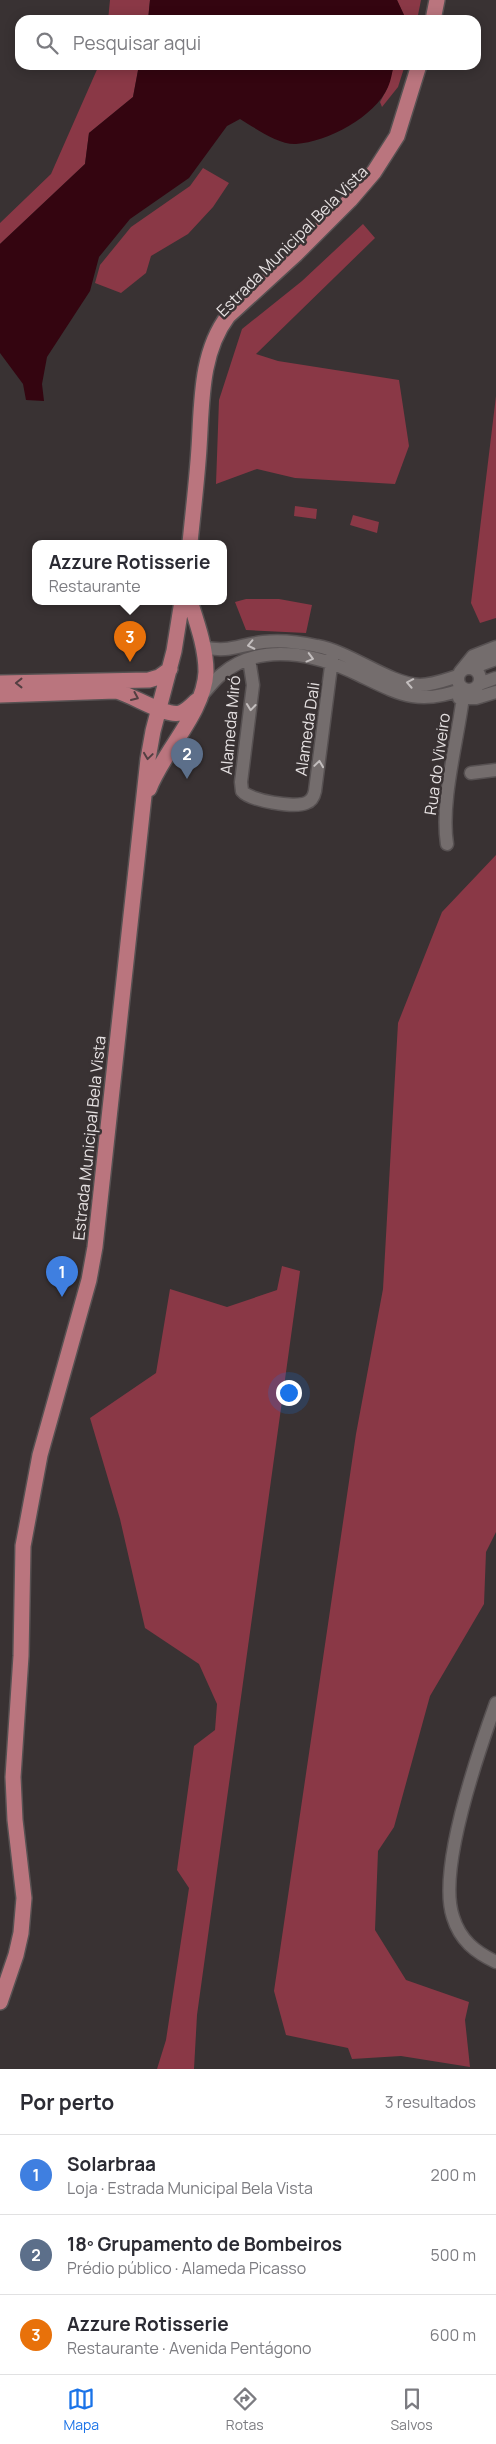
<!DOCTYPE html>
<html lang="pt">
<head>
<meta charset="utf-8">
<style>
  :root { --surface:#fff; --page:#f7f7f7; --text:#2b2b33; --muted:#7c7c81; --line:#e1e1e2; --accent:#1a73e8 }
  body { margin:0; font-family:Manrope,sans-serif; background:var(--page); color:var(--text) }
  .you { position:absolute; left:288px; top:1392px; width:18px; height:18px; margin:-12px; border:4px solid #fff; border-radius:50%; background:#1a73e8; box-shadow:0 0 0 8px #1a73e833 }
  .badge { display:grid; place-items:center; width:32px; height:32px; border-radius:50%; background:var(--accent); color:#fff; font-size:16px; font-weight:700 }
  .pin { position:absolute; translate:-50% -41px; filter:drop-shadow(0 1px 2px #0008) }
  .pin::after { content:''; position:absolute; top:26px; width:18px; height:15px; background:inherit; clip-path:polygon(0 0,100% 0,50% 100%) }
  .popup { position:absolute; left:32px; top:540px; width:195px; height:65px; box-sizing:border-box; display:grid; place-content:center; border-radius:10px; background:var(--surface); filter:drop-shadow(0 1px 4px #0005); font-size:16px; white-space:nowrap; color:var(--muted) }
  .popup b { font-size:19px; color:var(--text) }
  .popup::after { content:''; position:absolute; left:50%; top:100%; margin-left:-10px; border:10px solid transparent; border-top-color:var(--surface) }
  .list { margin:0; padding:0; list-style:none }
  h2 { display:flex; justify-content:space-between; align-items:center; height:65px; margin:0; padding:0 20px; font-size:21px }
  h2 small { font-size:16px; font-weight:400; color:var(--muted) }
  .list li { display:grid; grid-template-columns:32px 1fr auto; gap:15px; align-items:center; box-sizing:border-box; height:80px; padding:0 20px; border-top:1px solid var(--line) }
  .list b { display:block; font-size:19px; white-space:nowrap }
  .list p { margin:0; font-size:16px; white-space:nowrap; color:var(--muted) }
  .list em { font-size:16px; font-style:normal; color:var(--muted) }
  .icon { flex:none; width:28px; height:28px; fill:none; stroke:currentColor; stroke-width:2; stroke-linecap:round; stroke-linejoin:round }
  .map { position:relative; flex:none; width:496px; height:2069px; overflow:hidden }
  .search { position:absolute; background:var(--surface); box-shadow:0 2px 12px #0003; left:15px; right:15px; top:15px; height:55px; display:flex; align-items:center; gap:12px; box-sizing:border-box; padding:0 18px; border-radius:15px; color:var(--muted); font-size:19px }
  .sheet { height:305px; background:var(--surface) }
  nav { display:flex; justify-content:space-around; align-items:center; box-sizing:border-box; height:70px; border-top:1px solid var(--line); background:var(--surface); font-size:14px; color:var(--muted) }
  nav a { display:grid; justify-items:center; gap:2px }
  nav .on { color:var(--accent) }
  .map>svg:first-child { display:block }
  .green { fill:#8a3846 }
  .water { fill:#340510 }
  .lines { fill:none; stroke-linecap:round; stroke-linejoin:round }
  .minor-casing { stroke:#575152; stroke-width:15 }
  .major-casing { stroke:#575152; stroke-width:18 }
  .minor { stroke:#746d6d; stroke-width:12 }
  .major { stroke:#ba757e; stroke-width:15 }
  .oneway { stroke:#c3bebe }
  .oneway2 { stroke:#533f42 }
  .labels { text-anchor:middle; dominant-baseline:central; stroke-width:5; stroke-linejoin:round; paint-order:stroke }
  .street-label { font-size:16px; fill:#e5e0e1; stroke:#393233 }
</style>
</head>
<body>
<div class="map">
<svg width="496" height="2069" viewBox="0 0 496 2069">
  <rect width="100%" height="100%" fill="#393233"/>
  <path class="green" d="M 110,0 L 150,0 L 148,20 L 108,20 Z
    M 397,0 L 421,0 L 417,20 L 406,20 Z
    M 99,65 L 139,65 L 133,97 L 89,133 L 85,164 L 0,244 L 0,223 L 51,174 Z
    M 394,65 L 405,65 L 398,87 L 382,107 L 380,102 L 387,89 Z
    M 203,168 L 229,183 L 213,207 L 188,234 L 151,256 L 146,273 L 121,293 L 95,283 L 100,265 L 131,227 L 190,186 Z
    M 363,224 L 375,238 L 256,354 L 278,361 L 399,380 L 409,446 L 395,484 L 295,478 L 257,469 L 216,484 L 219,400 L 242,329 L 302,281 Z
    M 496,396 L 496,618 L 480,623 L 471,603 Z
    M 295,506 L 317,509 L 316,519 L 294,516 Z
    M 353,515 L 379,522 L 377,533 L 350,525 Z
    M 246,599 L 279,599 L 312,605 L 306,633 L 246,630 L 235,602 Z
    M 496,855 L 496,1532 L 486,1552 L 484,1604 L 430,1696 L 394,1827 L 378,1851 L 375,1930 L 406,1980 L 469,2002 L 465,2020 L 470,2067 L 401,2056 L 352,2059 L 348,2048 L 286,2035 L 274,1991 L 356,1434 L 383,1289 L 398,1023 L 442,912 Z
    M 282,1266 L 300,1271 L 197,2015 L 194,2069 L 157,2069 L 166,2040 L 189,1888 L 177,1870 L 194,1746 L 215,1730 L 217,1704 L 199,1664 L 145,1628 L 120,1519 L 90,1418 L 156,1373 L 170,1289 L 227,1307 L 277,1290 Z"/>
  <path class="water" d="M 150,0 L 397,0 L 406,19 L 148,20 Z
    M 139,65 L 394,65 C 392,72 391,81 388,87 C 375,117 327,142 296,144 C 279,145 255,128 240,119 L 227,126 L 189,178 L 130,219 L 99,257 L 90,291 L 47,357 L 42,384 L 44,401 L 26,400 L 23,384 L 0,353 L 0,244 L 85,164 L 89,133 L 133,97 Z"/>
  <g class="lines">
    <defs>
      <path id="minor" d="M 203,647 C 229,653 238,645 263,642 C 280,640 299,642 317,646 C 351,652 389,684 420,685 C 433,685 445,680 458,676
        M 249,659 L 253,685 L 241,782 L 242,791 C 250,801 295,808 306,803 C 312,801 314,796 315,791 L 333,651
        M458 679a11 11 0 1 1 22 0a11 11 0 1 1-22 0Z
        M 472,668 L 496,659
        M 460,672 L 473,656 L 496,647
        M 479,684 L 496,678
        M 201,696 C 208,689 214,680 222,674 C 261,641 317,654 359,675 C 399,694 418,706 463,689
        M 459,698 L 476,698 L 496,692
        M 471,773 L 496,770
        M 447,844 C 440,800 459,736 464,689
        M 496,1703 C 479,1750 437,1870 453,1917 C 460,1940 475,1952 496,1962"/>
      <path id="major" d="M 433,20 L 437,0
        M 190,543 C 193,512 197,480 199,448 C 202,403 200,353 228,316 L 296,254 L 350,200 L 374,172 L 397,136 L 419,65
        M 0,683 L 149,680 L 159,677 L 170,669
        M 0,695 L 116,691 C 133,695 165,717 180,713 C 186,711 192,705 196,701
        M 149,789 C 164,750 204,713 206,672 C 206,648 197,623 190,601
        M 0,2002 L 16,1955 L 21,1933 L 24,1898 L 15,1820 L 13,1777 L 21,1656 L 23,1546 L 40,1455 L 89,1280 L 95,1247 L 148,759 L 153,731 L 174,651 L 182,601"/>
    </defs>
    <use href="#minor" class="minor-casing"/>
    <use href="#major" class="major-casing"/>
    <use href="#minor" class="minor"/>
    <use href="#major" class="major"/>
  </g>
  <defs><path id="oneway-chevron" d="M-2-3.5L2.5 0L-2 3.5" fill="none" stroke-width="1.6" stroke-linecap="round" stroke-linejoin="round" transform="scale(1.25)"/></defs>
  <g class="oneway">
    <use href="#oneway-chevron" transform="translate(251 645) rotate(168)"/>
    <use href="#oneway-chevron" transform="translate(310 658) rotate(15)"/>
    <use href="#oneway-chevron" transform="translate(410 683) rotate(-169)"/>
    <use href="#oneway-chevron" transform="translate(251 707) rotate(96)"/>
    <use href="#oneway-chevron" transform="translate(319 764) rotate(-82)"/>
  </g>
  <g class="oneway2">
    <use href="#oneway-chevron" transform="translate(19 683) rotate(180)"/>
    <use href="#oneway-chevron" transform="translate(135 697) rotate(24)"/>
    <use href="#oneway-chevron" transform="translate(148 756) rotate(98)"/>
  </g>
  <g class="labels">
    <g class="street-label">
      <text transform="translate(292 241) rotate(-45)">Estrada Municipal Bela Vista</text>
      <text transform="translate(230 725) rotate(-85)">Alameda Miró</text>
      <text transform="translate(307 729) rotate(-82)">Alameda Dali</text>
      <text transform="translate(437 764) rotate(-82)">Rua do Viveiro</text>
      <text transform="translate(89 1138) rotate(-84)">Estrada Municipal Bela Vista</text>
    </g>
  </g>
</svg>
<div class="you"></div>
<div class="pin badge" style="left:62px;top:1297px;background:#3f7fe0">1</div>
<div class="pin badge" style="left:187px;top:779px;background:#5c6f8a">2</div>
<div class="pin badge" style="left:130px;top:662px;background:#e8710a">3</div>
<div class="popup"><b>Azzure Rotisserie</b>Restaurante</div>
<div class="search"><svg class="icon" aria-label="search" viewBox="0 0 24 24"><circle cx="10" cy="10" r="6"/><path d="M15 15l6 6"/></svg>Pesquisar aqui</div>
</div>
<section class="sheet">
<h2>Por perto<small>3 resultados</small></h2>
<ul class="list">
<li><span class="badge" style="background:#3f7fe0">1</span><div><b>Solarbraa</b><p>Loja · Estrada Municipal Bela Vista</p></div><em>200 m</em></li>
<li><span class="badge" style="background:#5c6f8a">2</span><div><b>18º Grupamento de Bombeiros</b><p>Prédio público · Alameda Picasso</p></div><em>500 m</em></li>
<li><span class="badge" style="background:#e8710a">3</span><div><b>Azzure Rotisserie</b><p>Restaurante · Avenida Pentágono</p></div><em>600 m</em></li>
</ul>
</section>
<nav>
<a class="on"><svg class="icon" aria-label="map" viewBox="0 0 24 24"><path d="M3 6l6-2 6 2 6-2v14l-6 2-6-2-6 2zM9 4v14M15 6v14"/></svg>Mapa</a>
<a><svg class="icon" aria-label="directions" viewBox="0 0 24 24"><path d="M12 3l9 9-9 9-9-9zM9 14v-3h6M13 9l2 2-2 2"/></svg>Rotas</a>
<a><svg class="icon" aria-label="saved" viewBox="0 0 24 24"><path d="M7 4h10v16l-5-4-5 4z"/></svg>Salvos</a>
</nav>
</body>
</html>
